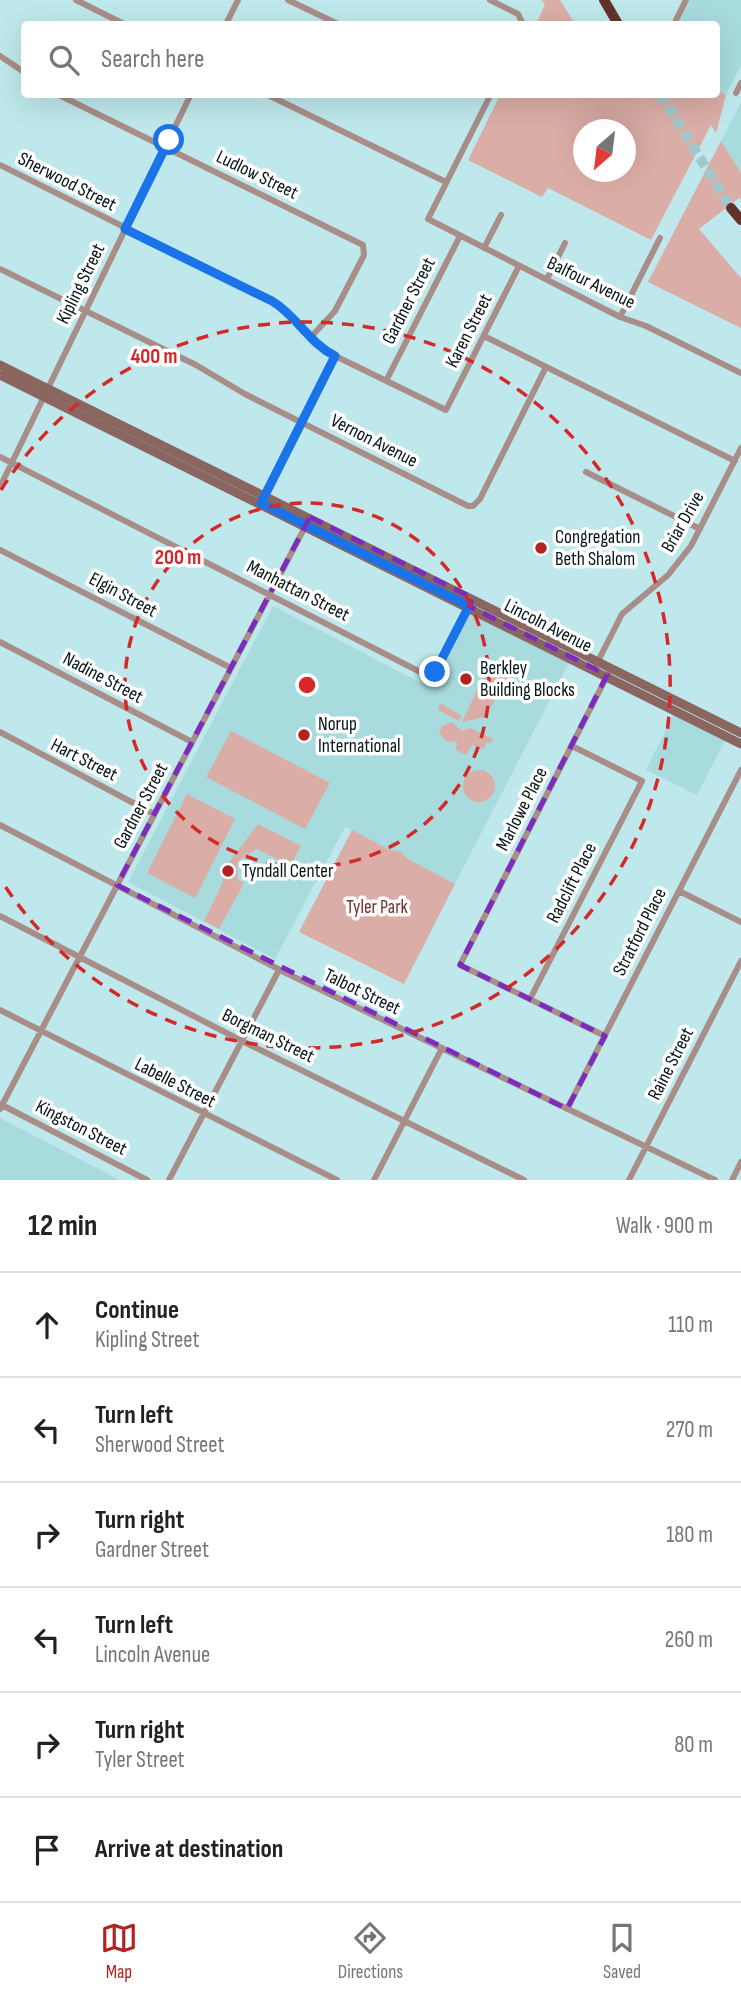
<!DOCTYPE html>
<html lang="en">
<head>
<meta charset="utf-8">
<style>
  :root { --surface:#fff; --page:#f2f2f2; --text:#222; --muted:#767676; --line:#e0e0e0; --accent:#b2221f }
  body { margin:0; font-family:"Sofia Sans Condensed",sans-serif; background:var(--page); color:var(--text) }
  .compass { position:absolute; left:573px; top:119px; width:63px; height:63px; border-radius:50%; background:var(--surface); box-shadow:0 7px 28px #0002; rotate:208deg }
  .stop { position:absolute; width:21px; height:21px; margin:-16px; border:5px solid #1a73e8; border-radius:50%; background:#fff }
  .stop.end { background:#1a73e8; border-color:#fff; box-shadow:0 2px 7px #0008 }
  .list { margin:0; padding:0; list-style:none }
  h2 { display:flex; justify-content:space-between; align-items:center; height:91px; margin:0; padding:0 28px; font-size:30px }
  h2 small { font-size:23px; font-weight:400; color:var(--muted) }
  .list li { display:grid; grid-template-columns:46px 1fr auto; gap:21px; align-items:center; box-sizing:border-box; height:105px; padding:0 28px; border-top:2px solid var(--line) }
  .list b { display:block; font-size:26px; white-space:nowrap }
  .list p { margin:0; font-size:23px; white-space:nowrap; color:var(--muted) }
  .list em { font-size:23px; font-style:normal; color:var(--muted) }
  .icon { flex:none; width:38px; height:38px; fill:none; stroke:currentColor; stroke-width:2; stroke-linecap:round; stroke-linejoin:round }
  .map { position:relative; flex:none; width:741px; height:1180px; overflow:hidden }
  .search { position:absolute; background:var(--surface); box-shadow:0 7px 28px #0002; left:21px; right:21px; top:21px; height:77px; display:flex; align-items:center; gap:18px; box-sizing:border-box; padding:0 24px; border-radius:7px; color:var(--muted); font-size:26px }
  .sheet { height:721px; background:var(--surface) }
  nav { display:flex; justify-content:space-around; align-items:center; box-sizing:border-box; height:98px; border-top:2px solid var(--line); background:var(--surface); font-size:19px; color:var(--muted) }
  nav a { display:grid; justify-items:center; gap:4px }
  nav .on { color:var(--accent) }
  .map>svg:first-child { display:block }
  .built { fill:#a8dbde }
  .green { fill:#dbada7; fill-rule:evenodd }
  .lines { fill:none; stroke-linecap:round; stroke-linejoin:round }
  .highway-tunnel { stroke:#a2c8cb; stroke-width:10; stroke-dasharray:10 5; stroke-linecap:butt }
  .street { stroke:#a88d89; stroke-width:6 }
  .secondary { stroke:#8b6660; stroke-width:9 }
  .highway { stroke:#63312c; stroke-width:10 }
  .route { stroke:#1a73e8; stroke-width:9 }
  .marked { fill:none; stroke:#7b2cbf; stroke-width:5; stroke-dasharray:14 9; stroke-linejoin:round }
  .ring { fill:none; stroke:#d62828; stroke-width:3.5; stroke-dasharray:12 9 }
  .poi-dot { fill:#b2221f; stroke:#fff; stroke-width:2.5 }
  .labels { text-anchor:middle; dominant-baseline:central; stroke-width:7; stroke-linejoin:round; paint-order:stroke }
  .street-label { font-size:19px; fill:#051415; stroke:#fff }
  .poi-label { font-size:19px; fill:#051415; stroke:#fff; text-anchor:start }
  .park-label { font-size:19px; fill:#762e27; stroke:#fff }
  .centre { fill:#d62828; stroke:#fff; stroke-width:3.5 }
  .ring-label { font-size:21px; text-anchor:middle; font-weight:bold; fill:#d62828; stroke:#fff; stroke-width:7; stroke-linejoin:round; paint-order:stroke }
</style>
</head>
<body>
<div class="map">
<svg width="741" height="1180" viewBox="0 0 741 1180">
  <rect width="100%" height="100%" fill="#bee8eb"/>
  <path class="built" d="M 689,0 L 741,0 L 741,65 L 726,95 L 717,90 L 716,24 L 676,24 Z
    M 741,102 L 741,173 L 721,141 Z
    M 471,604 L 573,655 L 455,884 L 345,827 L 275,959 L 128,882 L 273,606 L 427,686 Z
    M 674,713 L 726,739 L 697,795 L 646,770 Z
    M 0,1118 L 120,1180 L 0,1180 Z"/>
  <path class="green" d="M 542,0 L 560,0 L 575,24 L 536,24 L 545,5 Z
    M 717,90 L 726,95 L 716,133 L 711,125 L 651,240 L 548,188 L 542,197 L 468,160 L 500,95 L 716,94 ZM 584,130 L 626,130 L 626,172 L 584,172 Z
    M 721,141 L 741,173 L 741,200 L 739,198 L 699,229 L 741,278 L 741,328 L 648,282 Z
    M 482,663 L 503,672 L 506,669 L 511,672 L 485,717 L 462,722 L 485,673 L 478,669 Z
    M 440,703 L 462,716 L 459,721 L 438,710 Z
    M 452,722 L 462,731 L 470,728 L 493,739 L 490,744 L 487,742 L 483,749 L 472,745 L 466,755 L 456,750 L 457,742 L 446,741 L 439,733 L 442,726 Z
    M 231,731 L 330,783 L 305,829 L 206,777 Z
    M463 786a16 16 0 1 1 32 0a16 16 0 1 1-32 0Z
    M 187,794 L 235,819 L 195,898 L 147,873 Z
    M 258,824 L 301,846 L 292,863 L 283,858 L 281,861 L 257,849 L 237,862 L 238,881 L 243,881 L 243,885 L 219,929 L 204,921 L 223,882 L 223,870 Z
    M 352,830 L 390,850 L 401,852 L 406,858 L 455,884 L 404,984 L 299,932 Z"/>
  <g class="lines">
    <path class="highway-tunnel" d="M 660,94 L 731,208"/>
    <path class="street" d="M 76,0 L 124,24
      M 288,0 L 338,24
      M 490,0 L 518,14 L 523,24
      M 676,20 L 686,0
      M 226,24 L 238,0
      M 0,56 L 24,72
      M 736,93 L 741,83
      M 57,94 L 363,245 L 364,255 L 335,311 L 310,338
      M 266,94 L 446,182
      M 491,94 L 428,219 L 620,317 L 646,326 L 741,373
      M 0,165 L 272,301 C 293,314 304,337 325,351 L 446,410 L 519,266
      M 484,248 L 501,215
      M 0,269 L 196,365 L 245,394 L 468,506 L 473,506 L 480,499 L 546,367
      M 547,279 L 565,243
      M 620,317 L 660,238
      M 484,336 L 735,461
      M 386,381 L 460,236
      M 0,457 L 432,678 L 469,606
      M 586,472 L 700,529
      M 0,487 L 191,94
      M 263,498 L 335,356
      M 0,550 L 231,668
      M 0,642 L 192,742
      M 594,669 L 622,614 L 668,575 L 691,546 L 741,448
      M 0,732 L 154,814
      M 0,825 L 286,973 L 715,1180
      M 679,891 L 741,922
      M 0,916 L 242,1041 L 524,1180
      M 530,999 L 642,781 L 572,746
      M 0,1010 L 337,1180
      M 605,1036 L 460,965 L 608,674
      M 0,1104 L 147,1180
      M 0,1109 L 306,525
      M 567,1109 L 741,770
      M 169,1180 L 279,970
      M 374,1180 L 442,1048
      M 629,1180 L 741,961
      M 732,1180 L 741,1162"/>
    <path class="secondary" d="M 0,365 L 741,733
      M 0,375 L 741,744"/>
    <path class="highway" d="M 604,0 L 618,24
      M 731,208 L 741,220"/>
  </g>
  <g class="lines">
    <path class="route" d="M 169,140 L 125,229 L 272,301 C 297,316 308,342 335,356 L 261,503 L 469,606 L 435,672"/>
  </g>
  <path class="marked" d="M 310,517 L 473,598 L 469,606 L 607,675 L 460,965 L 605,1036 L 567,1109 L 117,885 Z"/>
  <g class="ring">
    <circle cx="307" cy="685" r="182"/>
    <path d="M1 490A363 363 0 1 1 1 880"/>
  </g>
  <g class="poi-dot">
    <circle cx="541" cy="548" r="7"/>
    <circle cx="466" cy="679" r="7"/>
    <circle cx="304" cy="735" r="7"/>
    <circle cx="228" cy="871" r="7"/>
  </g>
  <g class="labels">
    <g class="street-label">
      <text transform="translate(257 175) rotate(26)">Ludlow Street</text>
      <text transform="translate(67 182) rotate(27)">Sherwood Street</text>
      <text transform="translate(591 283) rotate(26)">Balfour Avenue</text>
      <text transform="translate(81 284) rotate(-64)">Kipling Street</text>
      <text transform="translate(409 301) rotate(-63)">Gardner Street</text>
      <text transform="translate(469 331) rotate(-63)">Karen Street</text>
      <text transform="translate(374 441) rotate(27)">Vernon Avenue</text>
      <text transform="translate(683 522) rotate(-60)">Briar Drive</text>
      <text transform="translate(298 591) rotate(27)">Manhattan Street</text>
      <text transform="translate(123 595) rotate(28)">Elgin Street</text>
      <text transform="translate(548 626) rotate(27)">Lincoln Avenue</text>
      <text transform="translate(103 678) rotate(28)">Nadine Street</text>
      <text transform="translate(84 760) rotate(27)">Hart Street</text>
      <text transform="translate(141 806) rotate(-62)">Gardner Street</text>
      <text transform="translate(522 809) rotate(-63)">Marlowe Place</text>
      <text transform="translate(572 883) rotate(-63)">Radclift Place</text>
      <text transform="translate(640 932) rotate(-63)">Stratford Place</text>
      <text transform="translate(362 992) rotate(26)">Talbot Street</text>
      <text transform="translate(268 1036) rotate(26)">Borgman Street</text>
      <text transform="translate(671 1064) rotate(-63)">Raine Street</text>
      <text transform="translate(175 1083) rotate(27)">Labelle Street</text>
      <text transform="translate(81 1128) rotate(27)">Kingston Street</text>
    </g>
    <g class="poi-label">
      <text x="555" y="537">Congregation<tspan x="555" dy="22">Beth Shalom</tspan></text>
      <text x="480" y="668">Berkley<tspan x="480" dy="22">Building Blocks</tspan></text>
      <text x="318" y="724">Norup<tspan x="318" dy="22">International</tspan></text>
      <text x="242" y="871">Tyndall Center</text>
    </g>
    <g class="park-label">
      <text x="377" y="907">Tyler Park</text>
    </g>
  </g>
  <circle cx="307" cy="685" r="10" class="centre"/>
  <g class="ring-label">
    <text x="154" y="363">400 m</text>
    <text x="178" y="564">200 m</text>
  </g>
</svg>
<svg class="compass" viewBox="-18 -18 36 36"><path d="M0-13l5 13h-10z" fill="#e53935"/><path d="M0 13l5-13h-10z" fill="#767676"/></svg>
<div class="stop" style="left:169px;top:140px"></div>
<div class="stop end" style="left:435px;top:672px"></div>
<div class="search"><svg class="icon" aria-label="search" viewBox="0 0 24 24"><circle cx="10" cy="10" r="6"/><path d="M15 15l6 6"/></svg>Search here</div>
</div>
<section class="sheet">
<h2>12 min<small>Walk · 900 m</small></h2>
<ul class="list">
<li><svg class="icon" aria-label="ahead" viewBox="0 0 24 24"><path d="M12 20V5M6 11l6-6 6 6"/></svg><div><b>Continue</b><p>Kipling Street</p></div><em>110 m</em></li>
<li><svg class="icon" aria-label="left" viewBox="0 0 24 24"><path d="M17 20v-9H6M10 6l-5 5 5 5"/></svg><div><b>Turn left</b><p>Sherwood Street</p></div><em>270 m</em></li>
<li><svg class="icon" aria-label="right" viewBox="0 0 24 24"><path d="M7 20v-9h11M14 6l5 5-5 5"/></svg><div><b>Turn right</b><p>Gardner Street</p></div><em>180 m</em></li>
<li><svg class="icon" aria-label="left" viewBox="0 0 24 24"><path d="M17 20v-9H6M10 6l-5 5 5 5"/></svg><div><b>Turn left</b><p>Lincoln Avenue</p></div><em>260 m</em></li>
<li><svg class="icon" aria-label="right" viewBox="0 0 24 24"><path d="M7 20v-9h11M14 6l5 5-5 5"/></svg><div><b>Turn right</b><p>Tyler Street</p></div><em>80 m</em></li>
<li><svg class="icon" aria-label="arrive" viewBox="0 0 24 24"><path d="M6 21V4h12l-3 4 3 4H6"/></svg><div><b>Arrive at destination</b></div></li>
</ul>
</section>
<nav>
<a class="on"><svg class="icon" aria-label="map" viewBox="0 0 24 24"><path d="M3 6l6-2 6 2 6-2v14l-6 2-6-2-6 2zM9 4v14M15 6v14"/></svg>Map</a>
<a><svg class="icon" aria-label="directions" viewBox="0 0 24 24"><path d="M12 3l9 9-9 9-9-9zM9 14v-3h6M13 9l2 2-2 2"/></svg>Directions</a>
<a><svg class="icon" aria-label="saved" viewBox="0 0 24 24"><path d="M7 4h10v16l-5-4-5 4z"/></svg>Saved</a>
</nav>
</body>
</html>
